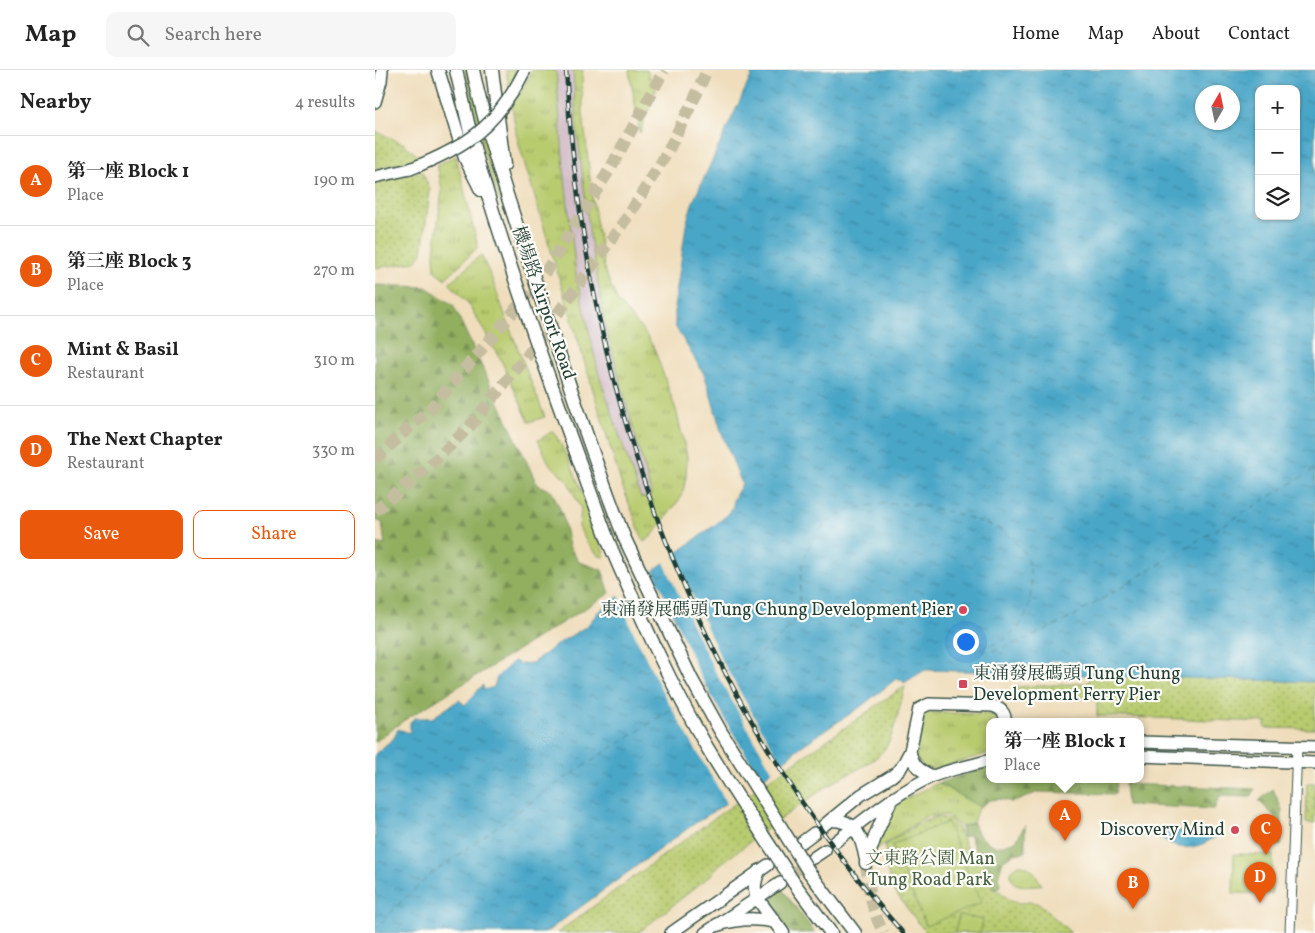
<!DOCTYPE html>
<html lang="en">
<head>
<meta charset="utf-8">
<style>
  :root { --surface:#fff; --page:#f6f6f6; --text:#222; --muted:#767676; --line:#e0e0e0; --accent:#ea580c }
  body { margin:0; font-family:Vollkorn,"Noto Serif TC",serif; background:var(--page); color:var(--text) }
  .controls { position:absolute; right:15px; top:15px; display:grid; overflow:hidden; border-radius:10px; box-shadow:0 1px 4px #0004 }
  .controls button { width:45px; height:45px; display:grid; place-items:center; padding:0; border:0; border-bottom:1px solid var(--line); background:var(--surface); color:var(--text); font:25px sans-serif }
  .compass { position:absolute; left:820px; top:15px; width:45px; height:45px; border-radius:50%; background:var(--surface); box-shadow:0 1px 4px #0004; rotate:9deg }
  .you { position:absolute; left:590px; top:571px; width:18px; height:18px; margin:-12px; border:4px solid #fff; border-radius:50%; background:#1a73e8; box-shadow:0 0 0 8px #1a73e833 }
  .badge { display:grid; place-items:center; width:32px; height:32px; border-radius:50%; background:var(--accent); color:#fff; font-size:16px; font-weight:700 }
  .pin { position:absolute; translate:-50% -41px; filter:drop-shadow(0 1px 2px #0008) }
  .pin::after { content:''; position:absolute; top:26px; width:18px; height:15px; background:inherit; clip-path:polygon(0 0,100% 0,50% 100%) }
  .popup { position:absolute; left:611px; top:648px; width:158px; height:65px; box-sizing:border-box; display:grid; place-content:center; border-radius:10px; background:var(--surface); filter:drop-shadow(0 1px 4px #0005); font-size:16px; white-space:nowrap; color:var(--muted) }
  .popup b { font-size:19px; color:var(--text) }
  .popup::after { content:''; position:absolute; left:50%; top:100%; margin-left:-10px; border:10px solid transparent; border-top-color:var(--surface) }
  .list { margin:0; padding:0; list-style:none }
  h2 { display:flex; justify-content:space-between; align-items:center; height:65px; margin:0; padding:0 20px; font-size:21px }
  h2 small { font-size:16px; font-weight:400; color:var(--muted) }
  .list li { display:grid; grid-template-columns:32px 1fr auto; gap:15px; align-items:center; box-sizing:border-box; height:90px; padding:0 20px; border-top:1px solid var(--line) }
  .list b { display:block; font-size:19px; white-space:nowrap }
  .list p { margin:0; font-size:16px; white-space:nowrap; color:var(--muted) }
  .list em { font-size:16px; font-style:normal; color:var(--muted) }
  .actions { display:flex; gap:10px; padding:15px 20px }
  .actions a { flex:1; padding:11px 0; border:1px solid var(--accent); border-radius:10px; text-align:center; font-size:18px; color:var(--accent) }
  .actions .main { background:var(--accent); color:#fff }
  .icon { flex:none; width:28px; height:28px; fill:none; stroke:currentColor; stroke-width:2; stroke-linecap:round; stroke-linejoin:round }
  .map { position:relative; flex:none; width:940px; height:863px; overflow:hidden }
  header { display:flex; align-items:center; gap:30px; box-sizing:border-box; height:70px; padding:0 25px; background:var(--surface); border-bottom:1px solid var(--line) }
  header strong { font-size:24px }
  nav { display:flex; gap:28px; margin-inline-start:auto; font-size:18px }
  .search { width:350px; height:45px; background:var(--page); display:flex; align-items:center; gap:12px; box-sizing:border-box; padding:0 18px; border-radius:10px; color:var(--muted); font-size:19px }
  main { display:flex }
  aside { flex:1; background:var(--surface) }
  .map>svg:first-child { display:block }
  .industrial { fill:#d2bdc7 }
  .grass { fill:url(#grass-tufts); stroke:#6c8451 }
  .forest { fill:url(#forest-firs); stroke:#58764a }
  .park { fill:url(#park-dots); stroke:#6c8451 }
  .garden { fill:#b8cb6e; stroke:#6c8451 }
  .water { fill:url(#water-ripples); stroke:#34727e; fill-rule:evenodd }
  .pier { fill:#efddbb }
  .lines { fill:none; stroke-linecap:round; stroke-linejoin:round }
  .ferry { stroke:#2e6267; stroke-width:1; stroke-dasharray:6 5; stroke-linecap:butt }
  .major-tunnel { stroke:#c5bda0; stroke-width:11; stroke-dasharray:11 5.5; stroke-linecap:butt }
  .highway-tunnel { stroke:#c5bda0; stroke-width:12; stroke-dasharray:12 6; stroke-linecap:butt }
  .minor-casing { stroke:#3e5548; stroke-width:11 }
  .major-casing { stroke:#3e5548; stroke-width:14 }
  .highway-casing { stroke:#3e5548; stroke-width:15 }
  .minor { stroke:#fff; stroke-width:9 }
  .major { stroke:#fff; stroke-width:11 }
  .highway { stroke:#fff; stroke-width:12 }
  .rail-casing { stroke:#1f3d34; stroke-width:4.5 }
  .rail { stroke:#fdfcf7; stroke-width:2.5; stroke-dasharray:8; stroke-linecap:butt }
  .major-bridge-casing { stroke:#3e5548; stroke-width:14; stroke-linecap:butt }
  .highway-bridge-casing { stroke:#3e5548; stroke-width:15; stroke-linecap:butt }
  .major-bridge { stroke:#fff; stroke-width:11 }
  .highway-bridge { stroke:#fff; stroke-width:12 }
  .poi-dot { fill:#d1495b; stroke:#fdfcf7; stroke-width:2 }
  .labels { text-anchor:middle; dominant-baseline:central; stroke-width:4.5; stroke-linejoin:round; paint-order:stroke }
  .street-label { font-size:18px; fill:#1f3d34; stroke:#fdfcf7 }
  .poi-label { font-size:18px; fill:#1f3d34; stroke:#fdfcf7; text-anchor:end }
  .park-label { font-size:18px; fill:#456042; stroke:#fdfcf7 }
</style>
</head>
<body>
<header>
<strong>Map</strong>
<div class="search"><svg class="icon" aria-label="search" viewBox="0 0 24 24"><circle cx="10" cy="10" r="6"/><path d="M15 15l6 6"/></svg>Search here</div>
<nav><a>Home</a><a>Map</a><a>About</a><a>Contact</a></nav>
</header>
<main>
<aside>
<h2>Nearby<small>4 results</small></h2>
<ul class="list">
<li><span class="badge">A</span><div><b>第一座 Block 1</b><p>Place</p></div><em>190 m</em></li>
<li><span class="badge">B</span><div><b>第三座 Block 3</b><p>Place</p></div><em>270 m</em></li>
<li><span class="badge">C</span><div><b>Mint &amp; Basil</b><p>Restaurant</p></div><em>310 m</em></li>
<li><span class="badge">D</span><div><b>The Next Chapter</b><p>Restaurant</p></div><em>330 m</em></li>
</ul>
<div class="actions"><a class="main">Save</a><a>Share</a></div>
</aside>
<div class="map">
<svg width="940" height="863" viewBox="0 0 940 863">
  <defs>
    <pattern id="grass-tufts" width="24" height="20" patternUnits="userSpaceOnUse" patternTransform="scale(1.25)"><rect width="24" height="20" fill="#b8cb6e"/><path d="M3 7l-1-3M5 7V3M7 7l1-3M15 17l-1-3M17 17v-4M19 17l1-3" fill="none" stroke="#95a65b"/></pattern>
    <pattern id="forest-firs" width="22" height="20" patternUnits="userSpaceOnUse" patternTransform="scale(1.25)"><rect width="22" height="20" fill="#92af61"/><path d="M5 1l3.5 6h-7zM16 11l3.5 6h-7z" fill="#779051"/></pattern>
    <pattern id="park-dots" width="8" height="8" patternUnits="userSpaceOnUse" patternTransform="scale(1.25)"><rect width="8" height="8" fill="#b8cb6e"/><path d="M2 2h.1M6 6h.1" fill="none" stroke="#95a65b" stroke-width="1.8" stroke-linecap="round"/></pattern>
    <pattern id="water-ripples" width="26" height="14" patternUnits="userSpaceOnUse" patternTransform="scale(1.25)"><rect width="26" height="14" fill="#49a6c7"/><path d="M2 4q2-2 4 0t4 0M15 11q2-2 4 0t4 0" fill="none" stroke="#3c88a2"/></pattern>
  </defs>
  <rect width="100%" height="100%" fill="#fdfcf7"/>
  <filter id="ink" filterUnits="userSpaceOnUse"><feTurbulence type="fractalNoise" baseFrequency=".02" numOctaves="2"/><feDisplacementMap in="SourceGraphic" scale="10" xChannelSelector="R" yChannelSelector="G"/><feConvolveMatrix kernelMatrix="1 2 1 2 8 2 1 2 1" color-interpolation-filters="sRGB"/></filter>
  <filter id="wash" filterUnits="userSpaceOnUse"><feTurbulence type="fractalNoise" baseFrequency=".0096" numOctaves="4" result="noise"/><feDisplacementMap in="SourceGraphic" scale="20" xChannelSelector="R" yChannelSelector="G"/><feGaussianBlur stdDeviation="1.12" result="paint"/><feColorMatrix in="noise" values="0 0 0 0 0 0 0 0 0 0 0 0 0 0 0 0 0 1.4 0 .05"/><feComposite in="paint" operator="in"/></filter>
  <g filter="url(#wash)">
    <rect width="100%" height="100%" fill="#efddbb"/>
    <path class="industrial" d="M 181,0 L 198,0 L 201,53 L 214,160 L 231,259 L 276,423 L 275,426 L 269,428 L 266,428 L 224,305 L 201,204 L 189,100 Z"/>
    <path class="grass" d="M 90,0 L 94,0 L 129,127 L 123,129 L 109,81 Z
      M 131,0 L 140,0 L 139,8 L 144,26 L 157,0 L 181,0 L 189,100 L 201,204 L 224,305 L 266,428 L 275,426 L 276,423 L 231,259 L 214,160 L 201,53 L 198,0 L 208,0 L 207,7 L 208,43 L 217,126 L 230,202 L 243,232 L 270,263 L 279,278 L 301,340 L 312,386 L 311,407 L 307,426 L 277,466 L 269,472 L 246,413 L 142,68 Z
      M 254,0 L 272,0 L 281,20 L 265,63 Z
      M 81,86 L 103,177 L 70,209 L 60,201 L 59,184 L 67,120 L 62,95 Z
      M 106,185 L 117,209 L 134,256 L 170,347 L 154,352 L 126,290 L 93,233 L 74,213 Z
      M 178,361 C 202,399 215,445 230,487 L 224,486 L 212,473 L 204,457 L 206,439 L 193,412 L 174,393 L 163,370 Z
      M 553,642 L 619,645 L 622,652 L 615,652 L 615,683 L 559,699 L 549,698 L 539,684 L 547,646 Z
      M 563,713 L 605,737 L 601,743 L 598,753 L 586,757 L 572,745 L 550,747 L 502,779 L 512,747 L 525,732 Z
      M 644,795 C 656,794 661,806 667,815 C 658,814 635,821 636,804 C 636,799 640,797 644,795 Z"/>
    <path class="forest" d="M 0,215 L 51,217 L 78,235 L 162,414 L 177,422 L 187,443 L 194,476 L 204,492 L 227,500 L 235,523 L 28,651 L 0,672 L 0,473 L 10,475 L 7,452 L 0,450 Z
      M 615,697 L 615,710 L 742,710 L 740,724 L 663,722 L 642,731 L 636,732 L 626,729 L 615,730 L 605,737 L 563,713 Z
      M 750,714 L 880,719 L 876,727 L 845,726 L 839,739 L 752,735 Z
      M 898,719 L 907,740 L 906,775 L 900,775 L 900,747 L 884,731 Z
      M 598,753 C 602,766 609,771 622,777 L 641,771 L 650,755 L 650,782 L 639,784 L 628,790 L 623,807 L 626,816 L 619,819 L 615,798 L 601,782 L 594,765 L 588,767 L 586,757 Z
      M 407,819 L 440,863 L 417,863 L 404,852 L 406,846 L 404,844 L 400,845 L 395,839 L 395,830 Z"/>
    <path class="park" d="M 0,61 L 29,74 L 45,88 L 0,99 Z
      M 47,101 L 55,120 L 47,183 L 40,192 L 0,198 L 0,114 Z
      M 715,605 L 940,612 L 940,659 L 890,658 L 890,652 L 722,646 L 722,628 L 641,626 L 641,617 L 714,613 Z
      M 530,616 C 526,631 518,671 508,681 C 495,696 472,703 456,714 C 417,739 381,768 344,795 L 336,805 L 263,863 L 182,863 L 345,744 Z
      M 932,713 L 940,713 L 940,753 L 931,753 Z
      M 562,747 L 575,749 L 583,758 L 596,789 L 603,785 L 613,799 L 618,820 L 622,819 L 636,831 L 643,833 L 656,832 L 665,834 L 696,863 L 551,863 L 517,818 L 511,796 L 510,775 L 542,754 Z"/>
    <path class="garden" d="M 572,752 L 606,833 L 551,856 L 517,775 Z
      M 859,784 L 898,785 L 897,824 L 858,823 Z
      M 584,845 L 608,850 L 605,863 L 580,863 Z"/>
    <path class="water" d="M 379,0 L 940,0 L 940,612 L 550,600 L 529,613 L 526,609 L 521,609 L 484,638 L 425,677 L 385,711 L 319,754 L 170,863 L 0,863 L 0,684 L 19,668 L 23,659 L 35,663 L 35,652 L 39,648 L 57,648 L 84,630 L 90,635 L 108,615 L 109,620 L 119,617 L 122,607 L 139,591 L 145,594 L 157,593 L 184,573 L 212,556 L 224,541 L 345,451 C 352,445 360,440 358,430 L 367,414 L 347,364 L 330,306 L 300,256 L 300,231 L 306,191 L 311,155 L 317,134 ZM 884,19 L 921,19 L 921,146 L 884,146 ZM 828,22 L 858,22 L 858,52 L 828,52 Z
      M 775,760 L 847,762 C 822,782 799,784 775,760 Z"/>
    <path class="pier" d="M 298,483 L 347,591 L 408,696 L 399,704 L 340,601 L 315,550 L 288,490 Z
      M 277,498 L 325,605 L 354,657 L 388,712 L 353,735 L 288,623 L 256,557 L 243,523 Z
      M 675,591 L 701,592 L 700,602 L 694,602 L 693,607 L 691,607 L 691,601 L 674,601 Z"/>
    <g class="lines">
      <path class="ferry" d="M 329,618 C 357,600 398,581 417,553 C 427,538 424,516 427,498 C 431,474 446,453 468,443 C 510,425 564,436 605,452 C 612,454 620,456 626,460 C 632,465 640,472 646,478 C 659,493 659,533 648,550 C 645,555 640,560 636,564 C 626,574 611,577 598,580 L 614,581 L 635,576 L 694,549 L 940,399
        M 312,629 L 319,624
        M 0,860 L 20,838 L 54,806 L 178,716 L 303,635"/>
    </g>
  </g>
  <g filter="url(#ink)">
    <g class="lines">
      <path class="major-tunnel" d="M 407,811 L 437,789"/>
      <path class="highway-tunnel" d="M 0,389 L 56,338 L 135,246 L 171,201 L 235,99 L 289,0
        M 0,441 L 53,397 L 95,356 L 152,286 L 253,146 L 292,83 L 322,23 L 332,0
        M 491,793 C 494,818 496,841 509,863"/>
      <defs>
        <path id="minor" d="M 915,863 L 922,676"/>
        <path id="major" d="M 0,32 L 6,11 L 7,0
          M 0,107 L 35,99
          M 765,672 L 940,677
          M 535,681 C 538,696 545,701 558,706
          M 765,686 L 940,693
          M 448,756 L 486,725 L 517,706 L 526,698 L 535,681 L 544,639 L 554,634 L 618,636 C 627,639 630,643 631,652
          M 427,772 L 439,763
          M 460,772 C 490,749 521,723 556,707 C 574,699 596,696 615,690
          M 438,788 L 450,780
          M 296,863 L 393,795
          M 330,863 L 405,813"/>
        <path id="highway" d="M 63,0 L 90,88 L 106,120
          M 81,0 C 88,28 93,57 101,85 C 139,216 187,344 234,473
          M 98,0 C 114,76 140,149 164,223 C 191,305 218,387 249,467
          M 117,0 L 129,95
          M 456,750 C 482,750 487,768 491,790
          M 491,793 L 501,764 L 516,730
          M 384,801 C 380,810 378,818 382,828 L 408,863
          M 434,802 L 480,863
          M 419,813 L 456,863
          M 342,855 C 362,849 379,847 400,852"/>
      </defs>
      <use href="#minor" class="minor-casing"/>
      <use href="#major" class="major-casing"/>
      <use href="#highway" class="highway-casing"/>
      <use href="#minor" class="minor"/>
      <use href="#major" class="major"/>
      <use href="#highway" class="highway"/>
      <defs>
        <path id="rail" d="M 191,0 C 209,318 316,622 528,863"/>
      </defs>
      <use href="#rail" class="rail-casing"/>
      <use href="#rail" class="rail"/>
      <defs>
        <path id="major-bridge" d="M 35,99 C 92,77 122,56 150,0"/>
        <path id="highway-bridge" d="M 249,467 L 317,610 L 346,662 L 434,802
          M 234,473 C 263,540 292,608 329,672 C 357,720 389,766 419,813"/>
      </defs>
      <use href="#major-bridge" class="major-bridge-casing"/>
      <use href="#highway-bridge" class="highway-bridge-casing"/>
      <use href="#major-bridge" class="major-bridge"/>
      <use href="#highway-bridge" class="highway-bridge"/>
    </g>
  </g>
  <g class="poi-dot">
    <circle cx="588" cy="540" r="5"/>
    <rect x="583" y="609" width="10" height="10" rx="2.5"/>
    <circle cx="860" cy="760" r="5"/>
  </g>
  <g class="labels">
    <g class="street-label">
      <text transform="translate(168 233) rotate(71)">機場路 Airport Road</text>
    </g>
    <g class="poi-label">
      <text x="578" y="540">東涌發展碼頭 Tung Chung Development Pier</text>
      <text x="598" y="604" text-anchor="start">東涌發展碼頭 Tung Chung<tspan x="598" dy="21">Development Ferry Pier</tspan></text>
      <text x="850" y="760">Discovery Mind</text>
    </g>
    <g class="park-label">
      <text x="555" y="789">文東路公園 Man<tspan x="555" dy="21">Tung Road Park</tspan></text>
    </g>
  </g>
</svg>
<div class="controls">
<button>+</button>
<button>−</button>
<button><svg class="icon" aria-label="layers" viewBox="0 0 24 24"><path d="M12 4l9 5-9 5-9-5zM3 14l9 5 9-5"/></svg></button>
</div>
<svg class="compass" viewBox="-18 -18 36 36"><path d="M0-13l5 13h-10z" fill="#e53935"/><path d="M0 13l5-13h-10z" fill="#767676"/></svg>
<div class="you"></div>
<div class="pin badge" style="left:690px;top:771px">A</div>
<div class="popup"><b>第一座 Block 1</b>Place</div>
<div class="pin badge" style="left:758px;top:839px">B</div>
<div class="pin badge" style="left:891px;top:785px">C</div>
<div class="pin badge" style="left:885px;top:833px">D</div>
</div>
</main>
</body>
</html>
